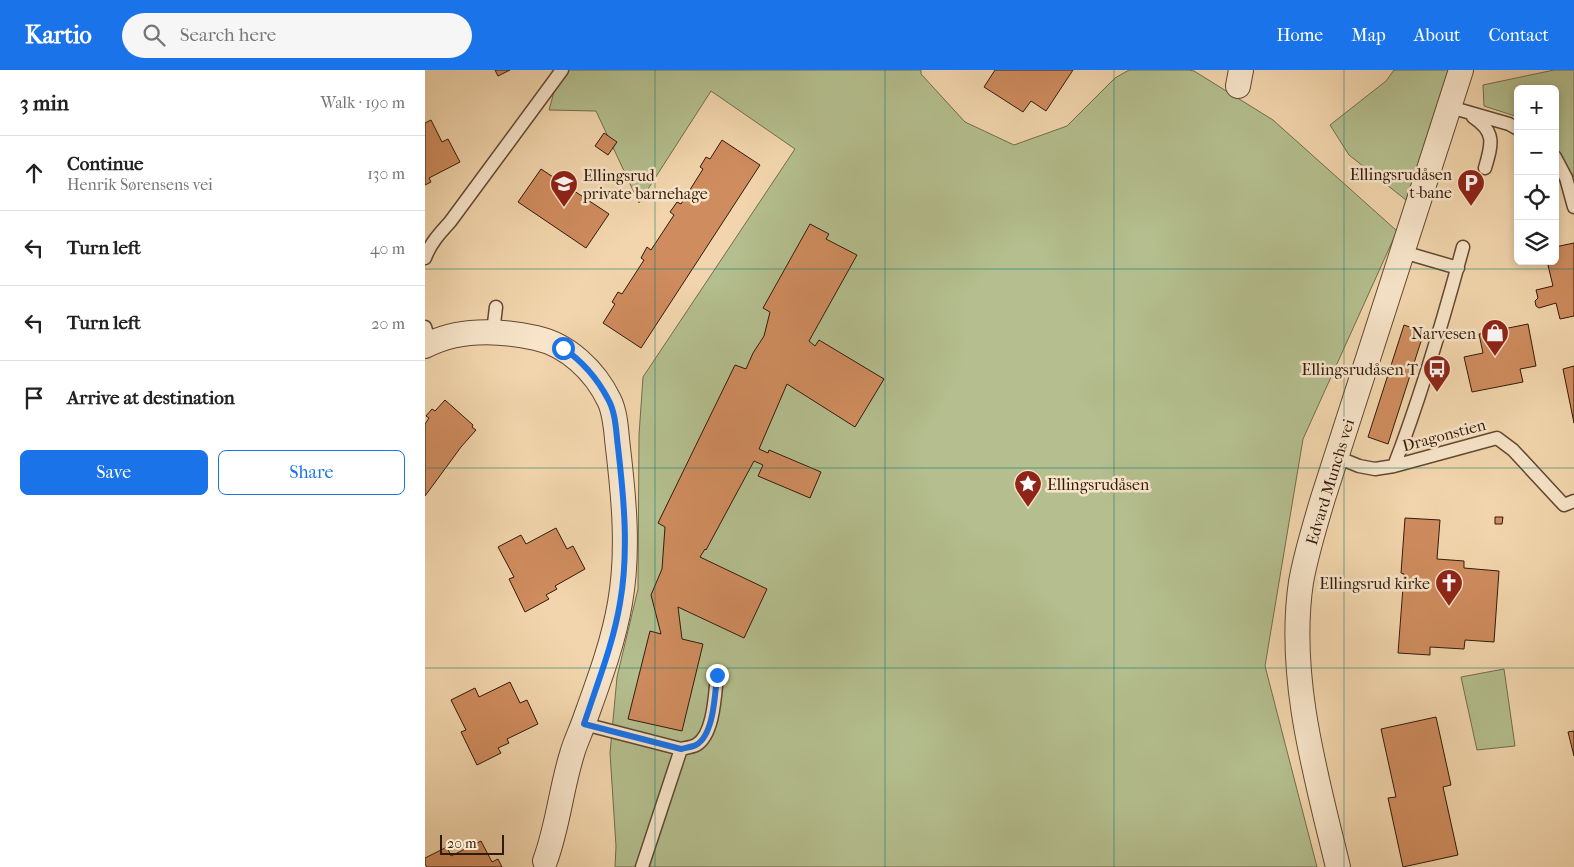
<!DOCTYPE html>
<html lang="en">
<head>
<meta charset="utf-8">
<style>
  :root { --surface:#fff; --page:#f6f6f6; --text:#222; --muted:#767676; --line:#e0e0e0; --accent:#1a73e8 }
  body { margin:0; font-family:"IM FELL French Canon",serif; background:var(--page); color:var(--text) }
  .controls { position:absolute; right:15px; top:15px; display:grid; overflow:hidden; border-radius:8px; box-shadow:0 2px 8px #0003 }
  .controls button { width:45px; height:45px; display:grid; place-items:center; padding:0; border:0; border-bottom:1px solid var(--line); background:var(--surface); color:var(--text); font:25px sans-serif }
  .scale { position:absolute; left:15px; bottom:12px; width:64px; box-sizing:border-box; padding-left:5px; border:2px solid #321a0a; border-top:0; font-size:14px; line-height:18px; white-space:nowrap; color:#321a0a; -webkit-text-stroke:4px #f7e4c9; paint-order:stroke }
  .stop { position:absolute; width:15px; height:15px; margin:-11px; border:4px solid #1a73e8; border-radius:50%; background:#fff }
  .stop.end { background:#1a73e8; border-color:#fff; box-shadow:0 1px 5px #0008 }
  .list { margin:0; padding:0; list-style:none }
  h2 { display:flex; justify-content:space-between; align-items:center; height:65px; margin:0; padding:0 20px; font-size:21px }
  h2 small { font-size:16px; font-weight:400; color:var(--muted) }
  .list li { display:grid; grid-template-columns:32px 1fr auto; gap:15px; align-items:center; box-sizing:border-box; height:75px; padding:0 20px; border-top:1px solid var(--line) }
  .list b { display:block; font-size:19px; white-space:nowrap }
  .list p { margin:0; font-size:16px; white-space:nowrap; color:var(--muted) }
  .list em { font-size:16px; font-style:normal; color:var(--muted) }
  .actions { display:flex; gap:10px; padding:15px 20px }
  .actions a { flex:1; padding:11px 0; border:1px solid var(--accent); border-radius:8px; text-align:center; font-size:18px; color:var(--accent) }
  .actions .main { background:var(--accent); color:#fff }
  .icon { flex:none; width:28px; height:28px; fill:none; stroke:currentColor; stroke-width:2; stroke-linecap:round; stroke-linejoin:round }
  .map { position:relative; flex:none; width:1149px; height:797px; overflow:hidden }
  header { display:flex; align-items:center; gap:30px; box-sizing:border-box; height:70px; padding:0 25px; background:var(--accent); color:#fff }
  header strong { font-size:24px }
  nav { display:flex; gap:28px; margin-inline-start:auto; font-size:18px }
  .search { width:350px; height:45px; background:var(--page); display:flex; align-items:center; gap:12px; box-sizing:border-box; padding:0 18px; border-radius:28px; color:var(--muted); font-size:19px }
  main { display:flex }
  aside { flex:1; background:var(--surface) }
  .map>svg:first-child { display:block }
  .green { fill:#b4be8e; stroke:#736c4c }
  .building { fill:#cf8c5e; stroke:#321a0a }
  .lines { fill:none; stroke-linecap:round; stroke-linejoin:round }
  .lane-casing { stroke:#624932; stroke-width:15 }
  .street-casing { stroke:#624932; stroke-width:26 }
  .lane { stroke:#f7e4c9; stroke-width:12 }
  .street { stroke:#f7e4c9; stroke-width:24 }
  .route { stroke:#1a73e8; stroke-width:6 }
  .grid { fill:none; stroke:#0f766e; stroke-width:1; stroke-opacity:0.55 }
  .labels { text-anchor:middle; dominant-baseline:central; stroke-width:5; stroke-linejoin:round; paint-order:stroke }
  .poi-label { font-size:16px; fill:#321a0a; stroke:#f7e4c9; text-anchor:end }
  .street-label { font-size:16px; fill:#321a0a; stroke:#f7e4c9 }
</style>
</head>
<body>
<header>
<strong>Kartio</strong>
<div class="search"><svg class="icon" aria-label="search" viewBox="0 0 24 24"><circle cx="10" cy="10" r="6"/><path d="M15 15l6 6"/></svg>Search here</div>
<nav><a>Home</a><a>Map</a><a>About</a><a>Contact</a></nav>
</header>
<main>
<aside>
<h2>3 min<small>Walk · 190 m</small></h2>
<ul class="list">
<li><svg class="icon" aria-label="ahead" viewBox="0 0 24 24"><path d="M12 20V5M6 11l6-6 6 6"/></svg><div><b>Continue</b><p>Henrik Sørensens vei</p></div><em>130 m</em></li>
<li><svg class="icon" aria-label="left" viewBox="0 0 24 24"><path d="M17 20v-9H6M10 6l-5 5 5 5"/></svg><div><b>Turn left</b></div><em>40 m</em></li>
<li><svg class="icon" aria-label="left" viewBox="0 0 24 24"><path d="M17 20v-9H6M10 6l-5 5 5 5"/></svg><div><b>Turn left</b></div><em>20 m</em></li>
<li><svg class="icon" aria-label="arrive" viewBox="0 0 24 24"><path d="M6 21V4h12l-3 4 3 4H6"/></svg><div><b>Arrive at destination</b></div></li>
</ul>
<div class="actions"><a class="main">Save</a><a>Share</a></div>
</aside>
<div class="map">
<svg width="1149" height="797" viewBox="0 0 1149 797">
  <rect width="100%" height="100%" fill="#f2d5ac"/>
  <filter id="stains"><feTurbulence type="fractalNoise" baseFrequency=".004" numOctaves="4"/><feColorMatrix values="0 0 0 0 .2 0 0 0 0 .09 0 0 0 0 .02 0 0 0 .5 -.17"/></filter>
  <radialGradient id="worn" r=".72"><stop offset=".6" stop-color="#630" stop-opacity="0"/><stop offset="1" stop-color="#630" stop-opacity=".3"/></radialGradient>
  <path class="green" d="M 135,0 L 496,0 L 496,4 L 540,52 L 589,75 L 642,56 L 690,8 L 704,0 L 764,0 L 769,1 L 848,50 L 972,161 L 878,369 L 840,596 L 892,797 L 190,797 L 191,776 L 185,683 L 192,607 L 213,519 L 214,365 L 218,307 L 370,79 L 286,21 L 214,133 L 171,41 L 124,40 Z
    M 969,0 L 1026,0 L 981,130 L 924,85 L 905,55 L 961,11 Z
    M 1129,0 L 1149,0 L 1149,107 L 1130,79 L 1130,19 L 1093,19 L 1093,47 L 1059,36 L 1058,15 Z
    M 1079,599 L 1090,676 L 1052,680 L 1036,607 Z"/>
  <path class="building" d="M 70,0 L 85,0 L 73,6 Z
    M 570,0 L 648,0 L 621,41 L 606,31 L 598,42 L 559,17 Z
    M 6,50 L 17,72 L 23,69 L 35,92 L 4,108 L 6,112 L 0,115 L 0,53 Z
    M 179,63 L 192,72 L 183,85 L 170,76 Z
    M 297,70 L 335,95 L 216,278 L 178,253 L 190,234 L 187,232 L 193,222 L 197,224 L 219,190 L 216,188 L 222,177 L 226,180 L 249,145 L 245,142 L 252,132 L 256,134 L 278,99 L 275,97 L 281,87 L 285,89 Z
    M 116,99 L 184,144 L 161,178 L 93,132 Z
    M 385,154 L 404,164 L 401,169 L 432,185 L 384,271 L 390,276 L 394,270 L 459,309 L 430,357 L 362,314 L 334,379 L 343,383 L 344,380 L 396,402 L 385,428 L 333,406 L 338,395 L 329,391 L 281,480 L 280,479 L 275,487 L 342,519 L 319,568 L 253,537 L 257,569 L 278,574 L 257,661 L 203,649 L 225,561 L 236,564 L 226,525 L 237,499 L 240,457 L 233,453 L 310,295 L 321,299 L 328,283 L 339,266 L 345,242 L 338,238 Z
    M 1149,173 L 1149,246 L 1135,249 L 1131,233 L 1114,238 L 1111,236 L 1110,231 L 1113,228 L 1111,220 L 1128,216 L 1122,191 L 1130,191 L 1130,177 Z
    M 1103,254 L 1111,296 L 1095,299 L 1098,312 L 1047,322 L 1039,287 L 1058,283 L 1054,264 Z
    M 979,255 L 999,262 L 963,374 L 943,367 Z
    M 1149,296 L 1149,353 L 1138,299 Z
    M 20,330 L 48,355 L 47,357 L 51,360 L 36,377 L 0,426 L 0,354 L 4,348 L 1,346 L 7,339 L 10,341 Z
    M 1070,447 L 1078,447 L 1077,454 L 1070,454 Z
    M 980,448 L 1015,450 L 1012,489 L 1039,491 L 1039,498 L 1074,501 L 1069,572 L 1040,570 L 1039,579 L 1005,577 L 1005,585 L 973,583 L 979,504 L 976,503 Z
    M 131,458 L 142,479 L 148,476 L 160,499 L 130,516 L 132,519 L 121,525 L 124,529 L 100,542 L 84,509 L 89,507 L 73,477 L 96,465 L 101,474 Z
    M 85,612 L 95,633 L 102,630 L 113,654 L 82,669 L 84,673 L 73,678 L 76,683 L 52,695 L 36,662 L 41,660 L 26,630 L 50,618 L 54,627 Z
    M 1011,647 L 1026,715 L 1018,717 L 1033,785 L 978,797 L 963,728 L 971,727 L 956,659 Z
    M 1149,661 L 1149,686 L 1143,662 Z
    M 56,771 L 67,792 L 73,789 L 77,797 L 2,797 L 0,794 L 0,788 L 22,777 L 26,786 Z"/>
  <g class="lines">
    <defs>
      <path id="lane" d="M 1025,37 L 1084,54 L 1093,59
        M 1048,47 C 1071,62 1067,74 1060,98
        M 1130,87 L 1141,108 L 1149,137
        M 978,182 L 1033,198
        M 0,188 C 5,174 14,164 25,152 L 137,0
        M 0,257 L 5,273
        M 68,262 L 71,237
        M 912,387 L 934,396 L 950,399 L 969,396 L 1072,368 L 1088,380 L 1139,435 L 1149,431
        M 969,396 C 997,324 1018,251 1038,177
        M 159,654 L 256,679 L 217,797
        M 256,679 C 260,678 267,677 271,675 C 289,665 290,624 292,605"/>
      <path id="street" d="M 813,16 L 816,0
        M 0,276 C 34,258 74,260 111,268 C 143,275 170,301 184,330 C 191,344 191,362 193,378 C 199,429 204,482 195,533 C 188,574 173,613 159,652 C 155,663 150,673 147,684 C 136,719 133,756 120,791
        M 913,797 C 891,706 862,607 876,512 C 881,484 890,455 898,428 L 1036,0"/>
    </defs>
    <use href="#lane" class="lane-casing"/>
    <use href="#street" class="street-casing"/>
    <use href="#lane" class="lane"/>
    <use href="#street" class="street"/>
  </g>
  <g class="lines">
    <path class="route" d="M 138,278 C 157,291 172,308 183,329 C 191,343 191,362 193,377 C 199,429 204,482 195,533 C 188,575 172,614 159,654 L 256,679 C 260,678 267,677 271,675 C 289,665 290,624 292,605"/>
  </g>
  <path class="grid" d="M 230,0 L 230,797M 460,0 L 460,797M 689,0 L 689,797M 919,0 L 919,797M 0,199 L 1149,199M 0,398 L 1149,398M 0,598 L 1149,598"/>
  <defs>
    <symbol id="parking-pin" viewBox="-11 -11 22 30"><path d="M0 17L-7.5 6A9.5 9.5 0 1 1 7.5 6Z" fill="#8f2418" stroke="#f7e4c9"/><path d="M-3.5-5.5H1a3.5 3.5 0 0 1 0 7H-1V5.5H-3.5ZM-1-3.4V-.6H.8a1.4 1.4 0 0 0 0-2.8Z" fill="#fff"/></symbol>
    <symbol id="school-pin" viewBox="-11 -11 22 30"><path d="M0 17L-7.5 6A9.5 9.5 0 1 1 7.5 6Z" fill="#8f2418" stroke="#f7e4c9"/><path d="M0-5L7-2L0 1L-7-2ZM-4 1L0 2.5L4 1V4Q0 6-4 4Z" fill="#fff"/></symbol>
    <symbol id="shop-pin" viewBox="-11 -11 22 30"><path d="M0 17L-7.5 6A9.5 9.5 0 1 1 7.5 6Z" fill="#8f2418" stroke="#f7e4c9"/><path d="M-5-2.5h2.3a2.7 3.5 0 0 1 5.4 0H5L5.5 6h-11ZM-1.5-2.5h3a1.5 2.3 0 0 0-3 0Z" fill="#fff"/></symbol>
    <symbol id="bus-pin" viewBox="-11 -11 22 30"><path d="M0 17L-7.5 6A9.5 9.5 0 1 1 7.5 6Z" fill="#8f2418" stroke="#f7e4c9"/><path d="M-5-6H5V4H4V6H2V4H-2V6H-4V4H-5ZM-3.5-4V0h7V-4ZM-3.5 1.2v1.5H-2V1.2ZM2 1.2v1.5H3.5V1.2Z" fill="#fff"/></symbol>
    <symbol id="sight-pin" viewBox="-11 -11 22 30"><path d="M0 17L-7.5 6A9.5 9.5 0 1 1 7.5 6Z" fill="#8f2418" stroke="#f7e4c9"/><path d="M0-6L1.8-2.2L6-1.7L2.9 1.2L3.7 5.4L0 3.3L-3.7 5.4L-2.9 1.2L-6-1.7L-1.8-2.2Z" fill="#fff"/></symbol>
    <symbol id="church-pin" viewBox="-11 -11 22 30"><path d="M0 17L-7.5 6A9.5 9.5 0 1 1 7.5 6Z" fill="#8f2418" stroke="#f7e4c9"/><path d="M-1.2-6h2.4v3.5h3.3v2.4h-3.3V6h-2.4V-.1h-3.3v-2.4h3.3Z" fill="#fff"/></symbol>
  </defs>
  <g fill-rule="evenodd">
    <use href="#parking-pin" x="1030" y="97" width="32" height="43"/>
    <use href="#school-pin" x="123" y="98" width="32" height="43"/>
    <use href="#shop-pin" x="1054" y="247" width="32" height="43"/>
    <use href="#bus-pin" x="996" y="283" width="32" height="43"/>
    <use href="#sight-pin" x="587" y="398" width="32" height="43"/>
    <use href="#church-pin" x="1008" y="497" width="32" height="43"/>
  </g>
  <g class="labels">
    <g class="poi-label">
      <text x="1027" y="104">Ellingsrudåsen<tspan x="1027" dy="18">t-bane</tspan></text>
      <text x="158" y="105" text-anchor="start">Ellingsrud<tspan x="158" dy="18">private barnehage</tspan></text>
      <text x="1051" y="263">Narvesen</text>
      <text x="993" y="299">Ellingsrudåsen T</text>
      <text x="622" y="414" text-anchor="start">Ellingsrudåsen</text>
      <text x="1005" y="513">Ellingsrud kirke</text>
    </g>
    <g class="street-label">
      <text transform="translate(1019 365) rotate(-15)">Dragonstien</text>
      <text transform="translate(905 412) rotate(-73)">Edvard Munchs vei</text>
    </g>
  </g>
  <rect width="100%" height="100%" filter="url(#stains)"/>
  <rect width="100%" height="100%" fill="url(#worn)"/>
</svg>
<div class="controls">
<button>+</button>
<button>−</button>
<button><svg class="icon" aria-label="locate" viewBox="0 0 24 24"><circle cx="12" cy="12" r="6"/><path d="M12 2v4M12 18v4M2 12h4M18 12h4"/></svg></button>
<button><svg class="icon" aria-label="layers" viewBox="0 0 24 24"><path d="M12 4l9 5-9 5-9-5zM3 14l9 5 9-5"/></svg></button>
</div>
<div class="scale">20 m</div>
<div class="stop" style="left:138px;top:278px"></div>
<div class="stop end" style="left:292px;top:605px"></div>
</div>
</main>
</body>
</html>
